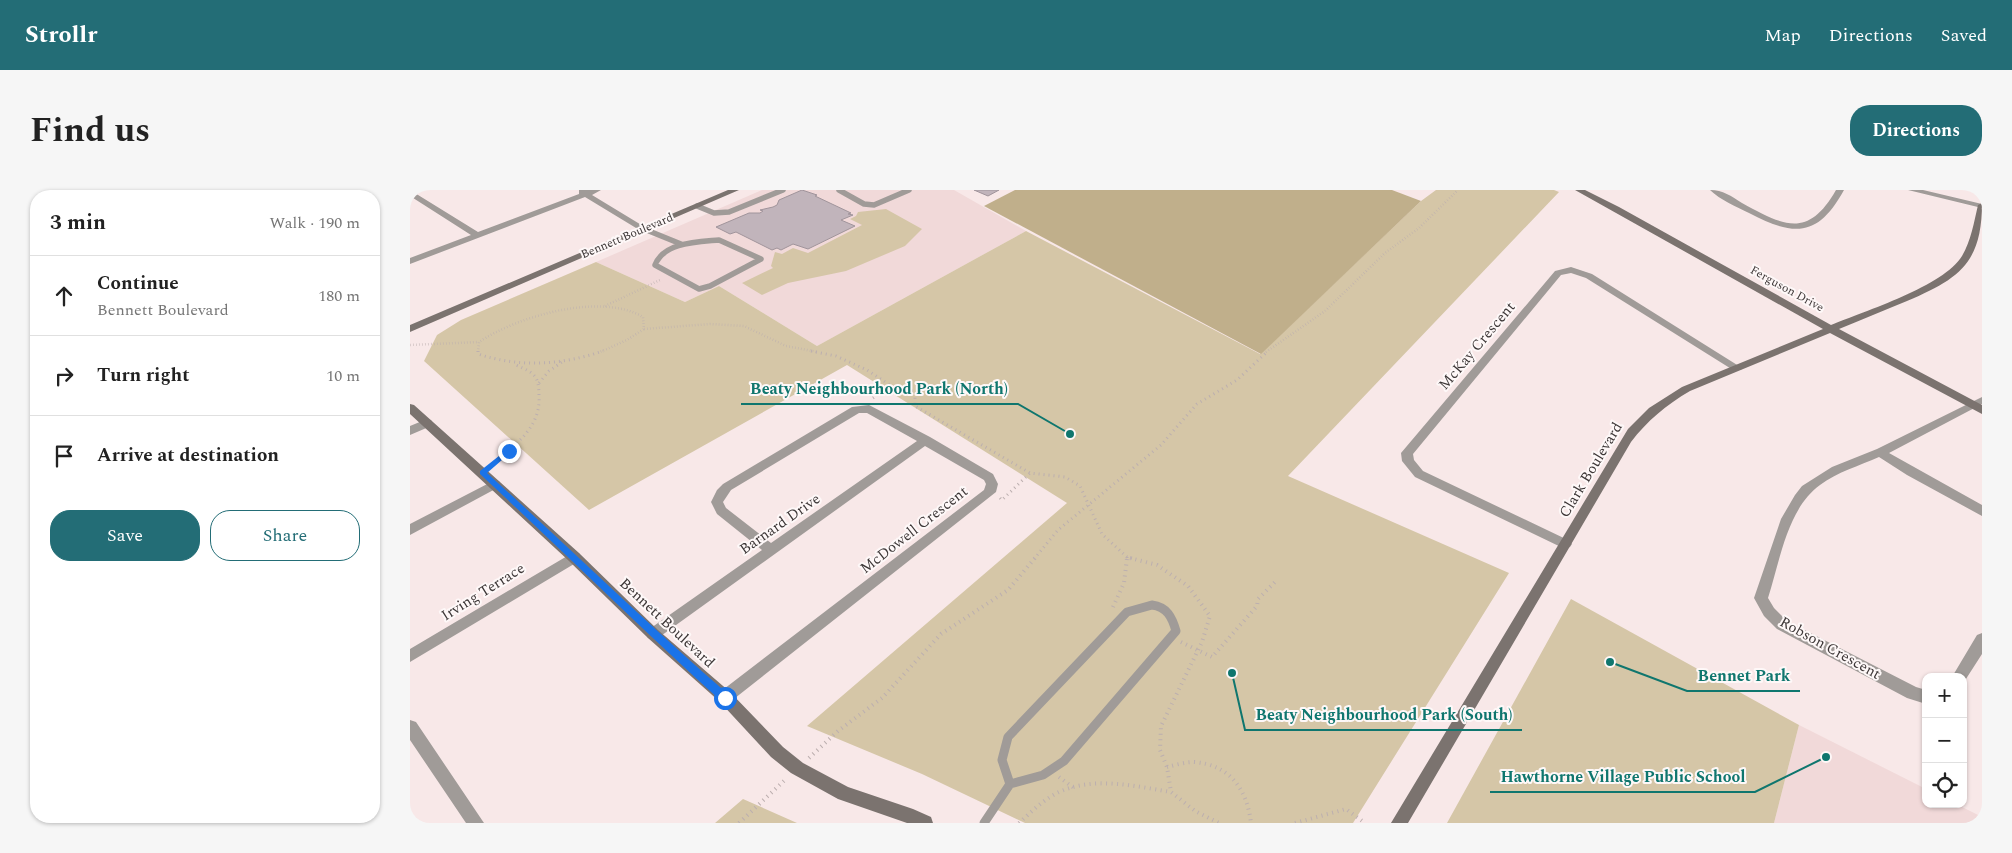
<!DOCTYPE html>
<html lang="en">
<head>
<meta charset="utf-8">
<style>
  :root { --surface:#fff; --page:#f6f6f6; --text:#222; --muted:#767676; --line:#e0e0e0; --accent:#236d76 }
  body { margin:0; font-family:Spectral,serif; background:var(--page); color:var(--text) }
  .controls { position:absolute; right:15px; bottom:15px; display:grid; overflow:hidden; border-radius:10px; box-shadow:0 1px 4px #0004 }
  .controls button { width:45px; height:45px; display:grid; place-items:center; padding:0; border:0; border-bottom:1px solid var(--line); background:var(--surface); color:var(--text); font:25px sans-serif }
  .stop { position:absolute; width:15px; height:15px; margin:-11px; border:4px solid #1a73e8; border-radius:50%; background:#fff }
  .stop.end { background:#1a73e8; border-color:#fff; box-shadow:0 1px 5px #0008 }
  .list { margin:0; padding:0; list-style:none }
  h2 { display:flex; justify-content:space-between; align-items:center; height:65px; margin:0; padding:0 20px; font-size:21px }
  h2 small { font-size:16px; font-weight:400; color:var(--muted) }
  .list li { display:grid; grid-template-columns:32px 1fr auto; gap:15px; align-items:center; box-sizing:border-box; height:80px; padding:0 20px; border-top:1px solid var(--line) }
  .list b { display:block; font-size:19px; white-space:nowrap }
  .list p { margin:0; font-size:16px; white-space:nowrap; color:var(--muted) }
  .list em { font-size:16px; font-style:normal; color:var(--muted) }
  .actions { display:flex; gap:10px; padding:15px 20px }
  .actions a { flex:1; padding:11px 0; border:1px solid var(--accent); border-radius:20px; text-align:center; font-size:18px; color:var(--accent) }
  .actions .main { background:var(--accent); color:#fff }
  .icon { flex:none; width:28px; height:28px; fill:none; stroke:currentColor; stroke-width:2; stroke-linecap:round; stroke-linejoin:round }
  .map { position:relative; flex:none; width:1572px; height:633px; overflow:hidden; border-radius:20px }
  header { display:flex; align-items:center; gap:30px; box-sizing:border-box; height:70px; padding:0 25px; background:var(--accent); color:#fff }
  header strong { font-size:24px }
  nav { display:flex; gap:28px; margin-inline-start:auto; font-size:18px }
  .intro { display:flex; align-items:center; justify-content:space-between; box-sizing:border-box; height:120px; padding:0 30px }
  h1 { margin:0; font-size:35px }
  .button { padding:12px 22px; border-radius:20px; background:var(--accent); color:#fff; font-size:18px; font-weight:700 }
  main { display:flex; gap:30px; padding:0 30px }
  aside { flex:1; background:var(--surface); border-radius:20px; box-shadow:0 1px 4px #0004 }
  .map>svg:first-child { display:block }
  .built { fill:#f1d9d9 }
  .green { fill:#d5c6a7 }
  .forest { fill:#c0af8b }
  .building { fill:#c1b4bb; stroke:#a0949b }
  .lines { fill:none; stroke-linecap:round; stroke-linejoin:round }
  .path-far2 { stroke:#bcafaf; stroke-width:2.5; stroke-dasharray:0.5 2.5; stroke-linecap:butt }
  .path-far1 { stroke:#bcafaf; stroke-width:3; stroke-dasharray:1 4; stroke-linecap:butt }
  .path { stroke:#bcafaf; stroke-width:4; stroke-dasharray:1 4.5; stroke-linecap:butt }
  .lane-far1 { stroke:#a09b98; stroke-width:5.5 }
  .lane { stroke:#a09b98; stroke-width:9 }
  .street { fill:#a09b98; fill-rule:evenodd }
  .secondary { fill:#7b736f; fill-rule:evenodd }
  .route { fill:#1a73e8 }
  .labels { text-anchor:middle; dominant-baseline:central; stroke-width:4; stroke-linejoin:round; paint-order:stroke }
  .far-street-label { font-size:12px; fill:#3d3737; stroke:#fef8f8 }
  .street-label { font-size:15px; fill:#3d3737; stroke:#fef8f8 }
  .leader { fill:none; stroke:#0f766e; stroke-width:2 }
  .callout-dot { fill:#0f766e; stroke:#fef8f8; stroke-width:2 }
  .callout-label { font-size:16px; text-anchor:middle; font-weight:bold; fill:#0f766e; stroke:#fef8f8; stroke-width:4; stroke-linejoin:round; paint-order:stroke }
</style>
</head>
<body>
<header>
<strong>Strollr</strong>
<nav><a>Map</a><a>Directions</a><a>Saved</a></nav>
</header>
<div class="intro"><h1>Find us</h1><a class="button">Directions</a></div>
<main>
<aside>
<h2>3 min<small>Walk · 190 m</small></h2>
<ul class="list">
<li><svg class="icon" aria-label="ahead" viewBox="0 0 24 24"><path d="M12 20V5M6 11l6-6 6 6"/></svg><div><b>Continue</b><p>Bennett Boulevard</p></div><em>180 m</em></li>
<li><svg class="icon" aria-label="right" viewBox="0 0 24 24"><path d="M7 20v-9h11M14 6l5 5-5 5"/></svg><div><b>Turn right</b></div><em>10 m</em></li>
<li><svg class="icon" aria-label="arrive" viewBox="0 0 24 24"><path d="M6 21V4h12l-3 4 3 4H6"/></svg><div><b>Arrive at destination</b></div></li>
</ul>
<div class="actions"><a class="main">Save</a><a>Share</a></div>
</aside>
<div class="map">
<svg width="1572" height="633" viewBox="0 0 1572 633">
  <rect width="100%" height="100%" fill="#f8e8e8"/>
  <path class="built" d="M 352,0 L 544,0 L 616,41 L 407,156 L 309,96 L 275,112 L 186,72 Z
    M 1389,535 L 1516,599 L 1516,614 L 1546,614 L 1572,627 L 1572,633 L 1364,633 Z"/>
  <path class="green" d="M 1026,0 L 1144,0 L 1149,2 L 878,286 L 1099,383 L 943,633 L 615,633 L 512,584 L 397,536 L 657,313 L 437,175 L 179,320 L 14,171 L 27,145 L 51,130 L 186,72 L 275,112 L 309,96 L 407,156 L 616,41 L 850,164 L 1011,11 Z
    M 476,19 L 512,39 L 495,56 L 436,81 L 378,93 L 352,105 L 332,93 L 363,78 L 361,76 L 365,62 L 372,64 L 383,58 L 398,63 L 452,35 L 440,29 L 446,26 L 448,22 Z
    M 1161,409 L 1389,535 L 1364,633 L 1037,633 Z
    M 333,609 L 387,633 L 305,633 Z"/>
  <path class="forest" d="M 605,0 L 982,0 L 1011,11 L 851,164 L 574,16 Z"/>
  <path class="building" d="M 392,0 L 407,5 L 405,6 L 441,23 L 438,24 L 443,25 L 431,30 L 445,36 L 398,59 L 383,54 L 371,60 L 367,58 L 362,60 L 326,42 L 320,44 L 306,37 L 339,23 L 350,23 L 353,21 L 350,20 L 363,17 L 367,15 L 369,10 Z
    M 564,0 L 589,0 L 578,6 Z"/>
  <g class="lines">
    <path class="path-far2" d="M 195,116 L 250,90
      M 234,139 L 300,134 L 334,136 L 376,156 L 408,162
      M 0,155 L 69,152
      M 68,162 L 69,152 C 108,126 191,102 233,127 L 234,139 L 217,150 L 190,162
      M 856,162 L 915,121 L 975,63 L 1009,38 L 1048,0"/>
    <path class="path-far1" d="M 68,161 L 68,164 C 111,178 151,175 193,161
      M 401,161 L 426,166 L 457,180 L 486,199 L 505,201 L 505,216 L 620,283 L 655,287 L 670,296 L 692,344 L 717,367 L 725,369
      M 129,193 L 139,181 L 152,172
      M 463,208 L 481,195
      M 80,276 C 103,256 131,239 129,206 C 129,185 124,183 106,175
      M 590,308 L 592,310 L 620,283
      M 717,367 L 717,369
      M 624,369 L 648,340 L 751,255 L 787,214 L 827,190 L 858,161"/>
    <path class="path" d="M 720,368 L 747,375 L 778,396 L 800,426 L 792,452 L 751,536 L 750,560 L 757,577 L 761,602 L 785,621 L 809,633
      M 703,417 L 714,393 L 717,368
      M 771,452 L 802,467 L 847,416 L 848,409 L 867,390
      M 399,568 L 428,541 L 472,508 L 531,444 L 598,400 L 625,368
      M 757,577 C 765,575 775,572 784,572 C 820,575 837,599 841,633
      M 649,587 L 664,598
      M 329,633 L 376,589
      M 609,633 C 621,622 634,609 649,602 C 685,586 724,596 761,602
      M 885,633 L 936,619 L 955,633"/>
    <path class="lane-far1" d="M 429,0 L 454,14 L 464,15 L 499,0
      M 287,16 L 304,23 L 319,22 L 373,0
      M 234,39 L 271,54
      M 309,50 L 351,69 L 300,96 L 289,99 L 245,75 C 254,52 288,52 309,50 Z"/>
    <path class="lane" d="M 742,415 C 757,417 762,427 766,441 L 654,571 L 633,585 L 600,594 L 592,570 L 598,547 L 717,422 Z
      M 574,633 L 600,594"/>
    <path class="street" d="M 0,0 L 68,42 L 169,4 L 169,0 L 191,0 L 182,5 L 238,39 L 231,41 L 175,7 L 0,74 L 0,68 L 61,45 L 0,6 Z
      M 1300,0 C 1313,0 1321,6 1332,13 C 1374,36 1398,49 1426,0 L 1434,0 C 1408,47 1385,47 1339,23 C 1327,17 1310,10 1300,0 Z
      M 1498,0 L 1513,0 L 1572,14 L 1572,18 Z
      M 1161,77 L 1182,84 L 1332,178 L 1331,180 L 1323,180 L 1176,88 L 1161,83 L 1151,85 L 1003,264 L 1004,270 L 1013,281 L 1160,351 L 1162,354 L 1160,357 L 1155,359 L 1005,287 L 992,271 L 991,263 L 1145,81 Z
      M 1572,207 L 1572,214 L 1479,263 L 1572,315 L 1572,326 L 1497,285 L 1469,267 C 1449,276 1427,282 1410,295 C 1377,319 1370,371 1358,408 L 1364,418 L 1377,431 L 1506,497 L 1516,500 L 1516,514 L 1497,508 L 1367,439 L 1354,426 L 1344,408 L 1371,329 L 1385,305 L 1392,296 L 1422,277 L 1467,259 Z
      M 459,215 L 520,247 L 583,284 L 588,294 L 586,302 L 320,512 L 315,514 L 310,512 L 307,507 L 310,502 L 574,300 L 576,294 L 574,290 L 515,256 L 248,448 L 243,450 L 238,448 L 236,444 L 238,440 L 352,360 L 307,324 L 301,312 L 307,300 L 313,294 L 442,217 ZM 449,223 L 457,223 L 507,251 L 361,353 L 316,318 L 313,312 L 321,300 Z
      M 17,229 L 21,230 L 23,233 L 21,236 L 0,245 L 0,236 Z
      M 85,290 L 89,291 L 91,294 L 89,297 L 0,345 L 0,334 Z
      M 164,362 L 169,363 L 171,367 L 169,371 L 0,472 L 0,459 Z
      M 1572,443 L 1572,464 L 1554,492 L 1553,487 L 1542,487 L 1567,445 Z
      M 0,530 L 6,532 L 74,633 L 56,633 L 0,550 Z"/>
    <path class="secondary" d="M 318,0 L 329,0 L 0,142 L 0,135 Z
      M 1165,0 L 1175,0 L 1209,17 L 1421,135 C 1455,121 1534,96 1552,66 C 1561,51 1564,32 1568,15 L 1572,13 C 1572,73 1549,89 1497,111 C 1474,120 1452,130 1429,139 L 1572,215 L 1572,224 L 1420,143 L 1280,201 C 1256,215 1237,231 1221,252 L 998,633 L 981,633 L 1218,239 L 1239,218 L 1272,197 L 1413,139 Z
      M 0,214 L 4,215 L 169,363 L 248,440 L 320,502 L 373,557 L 393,573 L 438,597 L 503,619 L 521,627 L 523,633 L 497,633 L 428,609 L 381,583 L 361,567 L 310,512 L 238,448 L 159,371 L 0,224 Z"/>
  </g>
  <path class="route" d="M 99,258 L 103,261 L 101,262 L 77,283 C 158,356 236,433 318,504 L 318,511 L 311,511 C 229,437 151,359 70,284 L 70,281 Z"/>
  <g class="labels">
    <g class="far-street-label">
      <text transform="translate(217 46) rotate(-23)">Bennett Boulevard</text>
      <text transform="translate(1377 99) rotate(29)">Ferguson Drive</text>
    </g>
    <g class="street-label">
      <text transform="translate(1067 156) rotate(-50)">McKay Crescent</text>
      <text transform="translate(1181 280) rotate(-59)">Clark Boulevard</text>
      <text transform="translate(370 334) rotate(-35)">Barnard Drive</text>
      <text transform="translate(504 340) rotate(-38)">McDowell Crescent</text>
      <text transform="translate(73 402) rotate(-32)">Irving Terrace</text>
      <text transform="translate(257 433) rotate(43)">Bennett Boulevard</text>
      <text transform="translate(1420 458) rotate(29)">Robson Crescent</text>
    </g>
  </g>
  <path class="leader" d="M660 244L608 214H331M1200 472L1277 501H1390M822 483L835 540H1112M1416 567L1345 602H1080"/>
  <g class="callout-dot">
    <circle cx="660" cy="244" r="5"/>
    <circle cx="1200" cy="472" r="5"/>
    <circle cx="822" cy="483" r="5"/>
    <circle cx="1416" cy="567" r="5"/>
  </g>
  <g class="callout-label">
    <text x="469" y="204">Beaty Neighbourhood Park (North)</text>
    <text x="1334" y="491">Bennet Park</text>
    <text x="974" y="530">Beaty Neighbourhood Park (South)</text>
    <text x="1213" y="592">Hawthorne Village Public School</text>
  </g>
</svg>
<div class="controls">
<button>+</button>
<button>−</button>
<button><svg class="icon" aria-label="locate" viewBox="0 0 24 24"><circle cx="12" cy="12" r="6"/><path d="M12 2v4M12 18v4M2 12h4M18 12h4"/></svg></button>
</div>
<div class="stop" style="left:315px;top:508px"></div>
<div class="stop end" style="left:99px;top:261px"></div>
</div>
</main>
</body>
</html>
